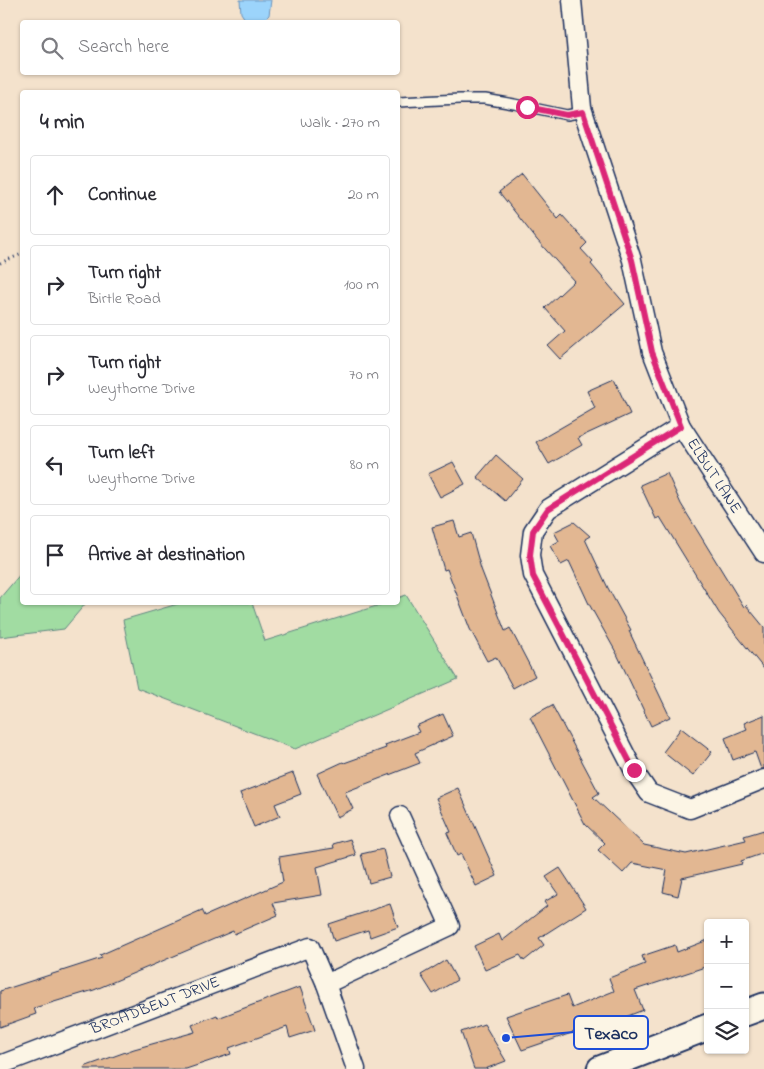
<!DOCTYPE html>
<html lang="en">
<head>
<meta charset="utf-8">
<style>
  :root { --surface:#fff; --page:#f7f7f7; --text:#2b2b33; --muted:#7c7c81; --line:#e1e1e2 }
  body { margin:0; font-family:"Indie Flower",sans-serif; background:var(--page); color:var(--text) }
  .controls { position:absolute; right:15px; bottom:15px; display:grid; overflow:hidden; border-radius:5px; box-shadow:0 1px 4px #0004 }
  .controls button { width:45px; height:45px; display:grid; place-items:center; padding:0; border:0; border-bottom:1px solid var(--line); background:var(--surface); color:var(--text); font:25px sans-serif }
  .stop { position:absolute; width:15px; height:15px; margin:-11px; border:4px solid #db2777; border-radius:50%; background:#fff }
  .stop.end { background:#db2777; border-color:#fff; box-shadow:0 1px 5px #0008 }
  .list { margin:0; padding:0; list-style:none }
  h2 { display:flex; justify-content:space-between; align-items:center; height:65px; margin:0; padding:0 20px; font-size:21px }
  h2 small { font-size:16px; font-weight:400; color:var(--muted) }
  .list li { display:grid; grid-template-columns:32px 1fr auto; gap:15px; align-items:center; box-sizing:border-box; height:80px; margin:0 10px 10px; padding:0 10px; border:1px solid var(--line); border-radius:5px }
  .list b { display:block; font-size:19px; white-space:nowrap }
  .list p { margin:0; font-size:16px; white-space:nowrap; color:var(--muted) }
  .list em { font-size:16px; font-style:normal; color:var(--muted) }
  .icon { flex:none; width:28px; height:28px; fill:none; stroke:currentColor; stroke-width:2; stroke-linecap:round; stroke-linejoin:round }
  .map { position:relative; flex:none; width:764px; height:1069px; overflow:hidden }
  .search { position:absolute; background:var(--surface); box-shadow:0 1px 4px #0004; left:20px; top:20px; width:380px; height:55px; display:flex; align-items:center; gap:12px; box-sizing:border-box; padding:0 18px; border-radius:5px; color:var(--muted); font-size:19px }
  .panel { position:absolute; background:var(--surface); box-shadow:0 1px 4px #0004; left:20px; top:90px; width:380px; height:515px; border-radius:5px }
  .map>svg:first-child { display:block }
  .green { fill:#a1dca2; stroke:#5e8680 }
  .water { fill:#9cd4fb; stroke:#6892bc }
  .building { fill:#e2b792; stroke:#1b2f5e }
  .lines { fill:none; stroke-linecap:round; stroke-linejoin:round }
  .service-casing { stroke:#1b2f5e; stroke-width:12 }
  .minor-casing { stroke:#1b2f5e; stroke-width:21 }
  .secondary-casing { stroke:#1b2f5e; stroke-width:29 }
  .path { stroke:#1b2f5e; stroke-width:3; stroke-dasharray:1 4; stroke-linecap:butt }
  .service { stroke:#fcf5e5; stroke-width:9 }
  .minor { stroke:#fcf5e5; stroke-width:18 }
  .secondary { stroke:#fcf5e5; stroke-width:25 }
  .route { stroke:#db2777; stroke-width:6 }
  .labels { text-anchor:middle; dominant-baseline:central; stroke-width:5; stroke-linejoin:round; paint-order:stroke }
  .street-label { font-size:16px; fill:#1b2f5e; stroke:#fcf5e5 }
  .leader { fill:none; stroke:#1d4ed8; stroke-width:2 }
  .callout-dot { fill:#1d4ed8; stroke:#fcf5e5; stroke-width:2 }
  .callout { fill:#fcf5e5; stroke:#1d4ed8; stroke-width:2 }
  .callout-label { font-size:18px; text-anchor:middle; font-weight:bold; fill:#1b2f5e }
</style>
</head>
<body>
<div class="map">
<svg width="764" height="1069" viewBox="0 0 764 1069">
  <rect width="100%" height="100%" fill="#f4e2cc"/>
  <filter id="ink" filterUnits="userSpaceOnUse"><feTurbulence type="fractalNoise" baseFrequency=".02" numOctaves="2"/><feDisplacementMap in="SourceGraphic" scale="10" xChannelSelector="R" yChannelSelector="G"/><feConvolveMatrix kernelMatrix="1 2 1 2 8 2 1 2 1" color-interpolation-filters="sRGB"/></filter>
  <g filter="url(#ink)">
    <path class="green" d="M 22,572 L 22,602 L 86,603 L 64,629 L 0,637 L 0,598 Z
      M 406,595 L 458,679 L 295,749 L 137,688 L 123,620 L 181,603 L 252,603 L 265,641 L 386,603 L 398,602 L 398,598 Z"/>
    <path class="water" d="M 240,0 L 271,0 L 269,15 L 262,22 L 247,22 L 241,13 Z"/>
    <path class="building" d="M 522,174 L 558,219 L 562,215 L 587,243 L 581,249 L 593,262 L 591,264 L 625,304 L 560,359 L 548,346 L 565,331 L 545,308 L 574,281 L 537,240 L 499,192 Z
      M 614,379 L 630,414 L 578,438 L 582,445 L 549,464 L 536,442 L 595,408 L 587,391 Z
      M 496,455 L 523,479 L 505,501 L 477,477 Z
      M 453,462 L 465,484 L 440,497 L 428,474 Z
      M 667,473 L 681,504 L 744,607 L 746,605 L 764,627 L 764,669 L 719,613 L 660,517 L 656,519 L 640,485 Z
      M 454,521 L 459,537 L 471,533 L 481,569 L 505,631 L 510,628 L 535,676 L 513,688 L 496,657 L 487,661 L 470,629 L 447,569 L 444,570 L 432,527 Z
      M 574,522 L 590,536 L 585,539 L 608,588 L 631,630 L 629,631 L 670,717 L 651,726 L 617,654 L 589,604 L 569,561 L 561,565 L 550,546 L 559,541 L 554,532 Z
      M 552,705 L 599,793 L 593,797 L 644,845 L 686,854 L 746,840 L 744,836 L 764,830 L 764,853 L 741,861 L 742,864 L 682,878 L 678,896 L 663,892 L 667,870 L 632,863 L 623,873 L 598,850 L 605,843 L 585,824 L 530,717 Z
      M 443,714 L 453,736 L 415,753 L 420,763 L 345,792 L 353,809 L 337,817 L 317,774 L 343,762 L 344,763 L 386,748 L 385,745 L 419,732 L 416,726 Z
      M 764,715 L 764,769 L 761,769 L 755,752 L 733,760 L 725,738 L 747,729 L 744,723 Z
      M 681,728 L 712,752 L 693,776 L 663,752 Z
      M 293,773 L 301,794 L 275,804 L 280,816 L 254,827 L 240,793 Z
      M 458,788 L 497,876 L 476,886 L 461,854 L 457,856 L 447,833 L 451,832 L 436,798 Z
      M 350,839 L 356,855 L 317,867 L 322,895 L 273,903 L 278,915 L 234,934 L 233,931 L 94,990 L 34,1008 L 36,1014 L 0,1027 L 0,991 L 102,958 L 100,955 L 202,910 L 205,916 L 283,882 L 279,857 L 334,848 L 333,844 Z
      M 383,849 L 390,877 L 369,883 L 361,854 Z
      M 560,868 L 586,908 L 539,938 L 544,945 L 524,961 L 520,955 L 485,970 L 474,946 L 499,934 L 502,941 L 547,906 L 544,902 L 558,894 L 546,877 Z
      M 390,904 L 398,927 L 370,937 L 368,930 L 334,941 L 329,924 Z
      M 708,940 L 708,966 L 635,990 L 643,1010 L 605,1025 L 604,1022 L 522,1050 L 506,1016 L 567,995 L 572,1008 L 614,991 L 609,978 L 645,964 L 642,956 L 675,945 L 677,952 Z
      M 446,960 L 457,980 L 433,994 L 421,975 Z
      M 300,987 L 315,1030 L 290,1038 L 287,1027 L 229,1048 L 231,1054 L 186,1069 L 85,1069 L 84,1067 L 134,1049 L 195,1032 L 192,1025 L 217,1015 L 218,1018 Z
      M 484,1024 L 506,1061 L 485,1069 L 474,1069 L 461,1032 Z"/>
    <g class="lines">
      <defs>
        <path id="service" d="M 398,102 L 460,99 L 485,99 L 514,104 L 567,115 L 583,112"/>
        <g id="minor">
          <path id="s1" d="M 572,0 L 582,108 L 632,260 L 652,352 L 681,426 L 764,553"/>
          <path d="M 681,426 L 548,509 L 533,531 L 530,555 L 533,575 L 634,771 L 649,793 L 690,809 L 764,779"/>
          <path d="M 326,984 L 450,926 L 400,816"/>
          <path id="s2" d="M 0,1065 L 310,947 L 326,984 L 356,1069"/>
        </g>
        <path id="secondary" d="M 745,1013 L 764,1006
          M 600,1069 L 708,1027"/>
      </defs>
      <use href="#service" class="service-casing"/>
      <use href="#minor" class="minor-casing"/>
      <use href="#secondary" class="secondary-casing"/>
      <path class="path" d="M 0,263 L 22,254"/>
      <use href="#service" class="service"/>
      <use href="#minor" class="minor"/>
      <use href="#secondary" class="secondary"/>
    </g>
  </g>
  <g class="lines" filter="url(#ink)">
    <path class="route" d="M 527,107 L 567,115 L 583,112 L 632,260 L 652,352 L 681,426 L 548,509 L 533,531 L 530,555 L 533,576 L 634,770"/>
  </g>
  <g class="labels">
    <g class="street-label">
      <text stroke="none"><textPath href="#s1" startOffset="502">ELBUT LANE</textPath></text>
      <text stroke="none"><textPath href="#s2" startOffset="166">BROADBENT DRIVE</textPath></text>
    </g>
  </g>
  <path class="leader" d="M506 1038L574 1032"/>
  <circle class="callout-dot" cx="506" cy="1038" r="5"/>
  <rect class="callout" x="574" y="1016" width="74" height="33" rx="5"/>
  <g class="callout-label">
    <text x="611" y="1039">Texaco</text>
  </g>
</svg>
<div class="controls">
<button>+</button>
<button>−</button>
<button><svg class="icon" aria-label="layers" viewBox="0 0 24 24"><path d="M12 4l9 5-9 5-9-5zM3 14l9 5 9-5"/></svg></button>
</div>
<div class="stop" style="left:527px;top:107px"></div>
<div class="stop end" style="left:634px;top:770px"></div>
<div class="search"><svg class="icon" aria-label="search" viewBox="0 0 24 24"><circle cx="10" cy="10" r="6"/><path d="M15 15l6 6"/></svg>Search here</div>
<section class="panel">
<h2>4 min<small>Walk · 270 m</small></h2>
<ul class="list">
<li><svg class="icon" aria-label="ahead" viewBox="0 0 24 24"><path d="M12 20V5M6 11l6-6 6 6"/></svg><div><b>Continue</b></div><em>20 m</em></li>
<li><svg class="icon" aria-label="right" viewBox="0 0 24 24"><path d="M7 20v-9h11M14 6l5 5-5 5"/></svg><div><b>Turn right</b><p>Birtle Road</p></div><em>100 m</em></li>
<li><svg class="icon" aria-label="right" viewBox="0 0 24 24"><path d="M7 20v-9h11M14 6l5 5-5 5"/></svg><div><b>Turn right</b><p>Weythorne Drive</p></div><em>70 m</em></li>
<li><svg class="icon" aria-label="left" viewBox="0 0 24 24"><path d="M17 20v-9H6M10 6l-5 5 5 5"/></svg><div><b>Turn left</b><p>Weythorne Drive</p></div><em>80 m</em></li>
<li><svg class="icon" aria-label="arrive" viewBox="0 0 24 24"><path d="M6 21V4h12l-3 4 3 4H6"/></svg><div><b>Arrive at destination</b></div></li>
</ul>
</section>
</div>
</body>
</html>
